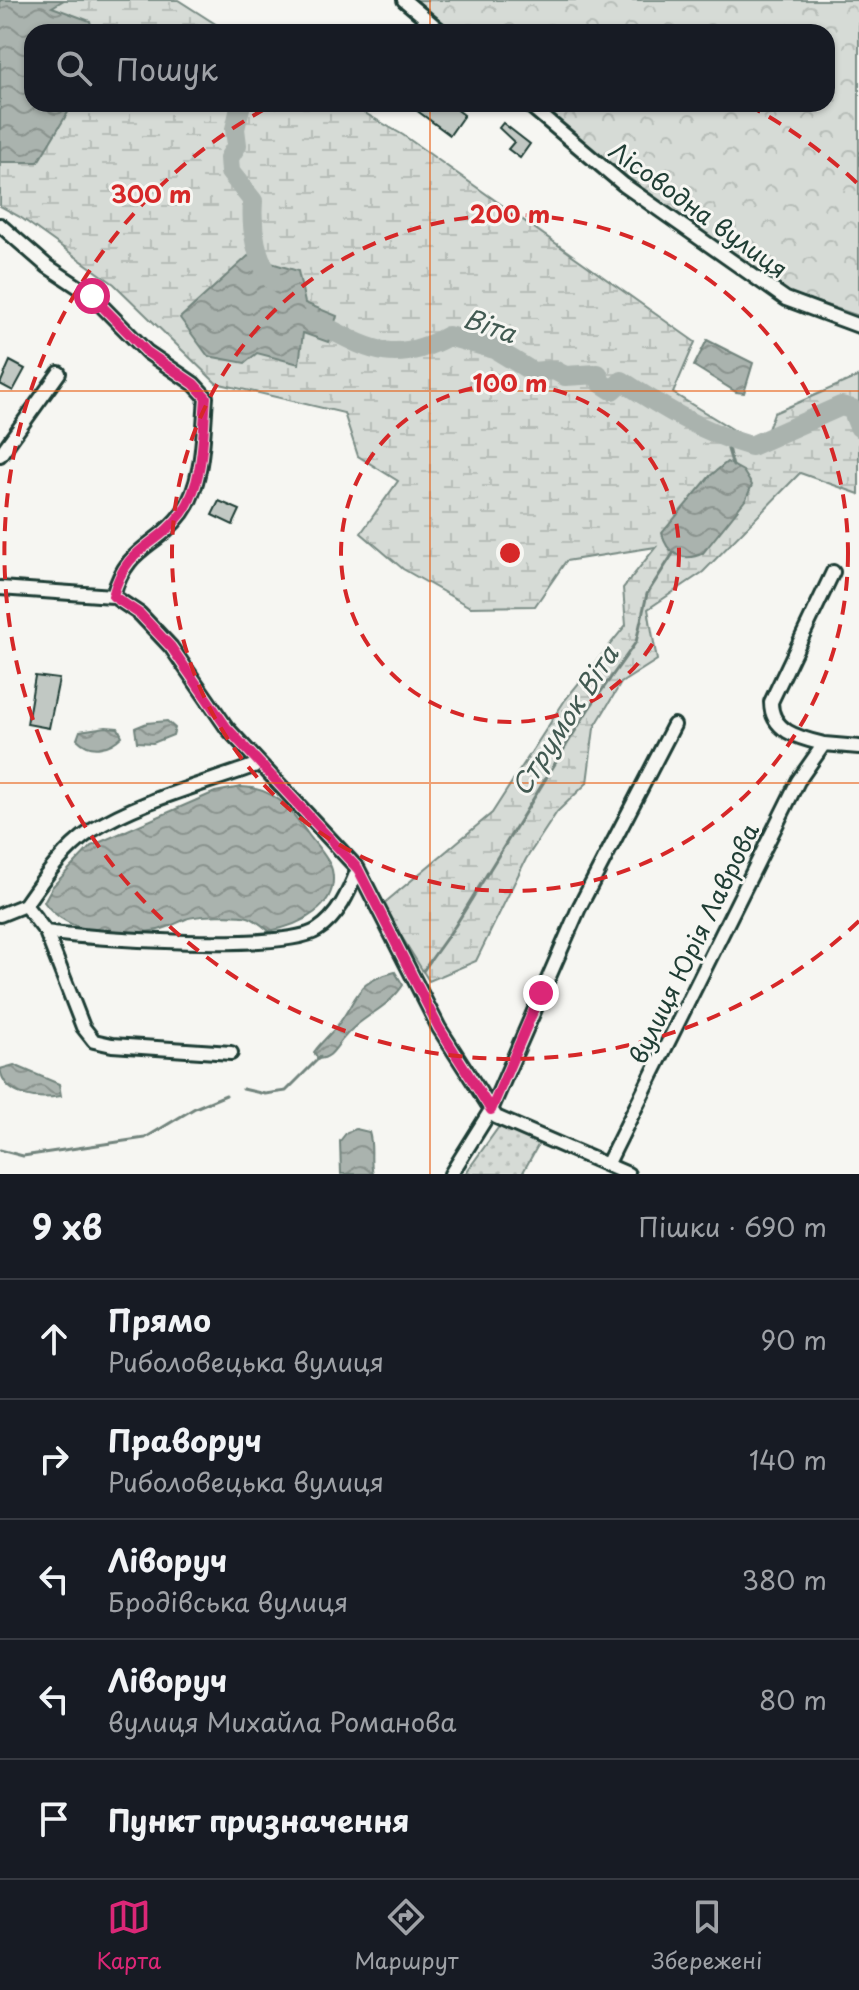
<!DOCTYPE html>
<html lang="uk">
<head>
<meta charset="utf-8">
<style>
  :root { --surface:#171b24; --page:#242831; --text:#f1f3f6; --muted:#9ea1a6; --line:#363941; --accent:#db2777 }
  body { margin:0; font-family:"Playpen Sans",sans-serif; background:var(--page); color:var(--text) }
  .stop { position:absolute; width:24px; height:24px; margin:-18px; border:6px solid #db2777; border-radius:50%; background:#fff }
  .stop.end { background:#db2777; border-color:#fff; box-shadow:0 2px 8px #0008 }
  .list { margin:0; padding:0; list-style:none }
  h2 { display:flex; justify-content:space-between; align-items:center; height:104px; margin:0; padding:0 32px; font-size:34px }
  h2 small { font-size:26px; font-weight:400; color:var(--muted) }
  .list li { display:grid; grid-template-columns:52px 1fr auto; gap:24px; align-items:center; box-sizing:border-box; height:120px; padding:0 32px; border-top:2px solid var(--line) }
  .list b { display:block; font-size:30px; white-space:nowrap }
  .list p { margin:0; font-size:26px; white-space:nowrap; color:var(--muted) }
  .list em { font-size:26px; font-style:normal; color:var(--muted) }
  .icon { flex:none; width:44px; height:44px; fill:none; stroke:currentColor; stroke-width:2; stroke-linecap:round; stroke-linejoin:round }
  .map { position:relative; flex:none; width:859px; height:1174px; overflow:hidden }
  .search { position:absolute; background:var(--surface); box-shadow:0 2px 6px #0004; left:24px; right:24px; top:24px; height:88px; display:flex; align-items:center; gap:20px; box-sizing:border-box; padding:0 28px; border-radius:24px; color:var(--muted); font-size:30px }
  .sheet { height:704px; background:var(--surface) }
  nav { display:flex; justify-content:space-around; align-items:center; box-sizing:border-box; height:112px; border-top:2px solid var(--line); background:var(--surface); font-size:22px; color:var(--muted) }
  nav a { display:grid; justify-items:center; gap:4px }
  nav .on { color:var(--accent) }
  .map>svg:first-child { display:block }
  .forest { fill:url(#forest-crowns); stroke:#7a8c85; stroke-width:2 }
  .wetland { fill:url(#wetland-marsh); stroke:#7a8c85; stroke-width:2 }
  .park { fill:url(#park-dots); stroke:#7a8c85; stroke-width:2 }
  .water { fill:url(#water-waves); stroke:#72847d; stroke-width:2 }
  .lines { fill:none; stroke-linecap:round; stroke-linejoin:round }
  .stream { stroke:#72847d; stroke-width:3 }
  .river { stroke:#aab3ae; stroke-width:20 }
  .building { fill:#c1c8c3; stroke:#1f3d34; stroke-width:2 }
  .minor-casing { stroke:#1f3d34; stroke-width:18 }
  .minor { stroke:#f6f6f2; stroke-width:12 }
  .route { stroke:#db2777; stroke-width:10 }
  .grid { fill:none; stroke:#e8590c; stroke-width:2; stroke-opacity:0.55 }
  .ring { fill:none; stroke:#d62828; stroke-width:4; stroke-dasharray:14 10 }
  .labels { text-anchor:middle; dominant-baseline:central; stroke-width:6; stroke-linejoin:round; paint-order:stroke }
  .street-label { font-size:24px; fill:#1f3d34; stroke:#f6f6f2 }
  .water-label { font-size:26px; font-style:italic; fill:#425a52; stroke:#f6f6f2 }
  .centre { fill:#d62828; stroke:#f6f6f2; stroke-width:4 }
  .ring-label { font-size:24px; text-anchor:middle; font-weight:bold; fill:#d62828; stroke:#f6f6f2; stroke-width:6; stroke-linejoin:round; paint-order:stroke }
</style>
</head>
<body>
<div class="map">
<svg width="859" height="1174" viewBox="0 0 859 1174">
  <defs>
    <pattern id="forest-crowns" width="20" height="18" patternUnits="userSpaceOnUse" patternTransform="scale(2)"><rect width="20" height="18" fill="#d6dbd6"/><path d="M2 6a3 3 0 1 1 6 0M12 15a3 3 0 1 1 6 0" fill="none" stroke="#b7bdb8"/></pattern>
    <pattern id="wetland-marsh" width="20" height="14" patternUnits="userSpaceOnUse" patternTransform="scale(2)"><rect width="20" height="14" fill="#d6dbd6"/><path d="M1 5h8M5 5V1M11 12h8M15 12V8" fill="none" stroke="#b7bdb8"/></pattern>
    <pattern id="park-dots" width="8" height="8" patternUnits="userSpaceOnUse" patternTransform="scale(2)"><rect width="8" height="8" fill="#d6dbd6"/><path d="M2 2h.1M6 6h.1" fill="none" stroke="#b7bdb8" stroke-width="1.8" stroke-linecap="round"/></pattern>
    <pattern id="water-waves" width="16" height="10" patternUnits="userSpaceOnUse" patternTransform="scale(2)"><rect width="16" height="10" fill="#aab3ae"/><path d="M0 5q4-4 8 0t8 0" fill="none" stroke="#8a938e"/></pattern>
  </defs>
  <rect width="100%" height="100%" fill="#f6f6f2"/>
  <filter id="ink" filterUnits="userSpaceOnUse"><feTurbulence type="fractalNoise" baseFrequency=".0125" numOctaves="2"/><feDisplacementMap in="SourceGraphic" scale="16" xChannelSelector="R" yChannelSelector="G"/><feConvolveMatrix kernelMatrix="1 2 1 2 8 2 1 2 1" color-interpolation-filters="sRGB"/></filter>
  <g filter="url(#ink)">
    <path class="forest" d="M 413,0 L 859,0 L 859,316 L 787,292 L 626,176 L 538,104 L 827,104 L 827,32 L 451,32 Z"/>
    <path class="wetland" d="M 0,0 L 178,0 L 228,32 L 32,32 L 32,104 L 349,104 L 403,135 L 695,342 L 673,393 L 752,441 L 765,437 L 774,413 L 859,376 L 859,494 L 800,473 L 703,572 L 648,609 L 657,660 L 621,683 L 594,728 L 587,783 L 557,812 L 526,859 L 476,961 L 429,981 L 382,905 L 492,813 L 565,700 L 626,625 L 623,588 L 656,547 L 566,561 L 535,606 L 470,607 L 403,569 L 361,533 L 398,481 L 358,456 L 344,413 L 216,383 L 114,284 L 20,217 L 0,206 Z"/>
    <path class="park" d="M 503,1121 L 542,1138 L 522,1174 L 465,1174 Z"/>
    <path class="water" d="M 0,0 L 64,0 L 52,7 L 90,21 L 93,32 L 32,32 L 32,104 L 73,104 L 38,162 L 0,162 Z
      M 248,256 L 298,271 L 305,303 L 337,316 L 328,342 L 303,333 L 299,364 L 257,353 L 245,363 L 208,356 L 180,318 Z
      M 707,340 L 753,363 L 744,393 L 736,392 L 694,366 Z
      M 727,462 L 743,471 L 752,485 L 746,499 L 703,553 C 684,563 666,554 662,533 L 710,476 Z
      M 167,721 L 175,728 L 173,735 L 153,743 L 137,742 L 135,728 L 147,723 Z
      M 106,727 L 118,728 L 122,736 C 109,749 91,753 77,739 L 80,731 Z
      M 241,787 C 276,788 289,808 308,834 C 315,844 329,858 332,870 C 340,907 298,926 269,931 C 263,926 255,919 248,917 C 238,914 196,915 186,919 C 176,923 169,928 158,930 C 119,937 69,936 44,902 L 52,887 L 91,846 L 215,792 Z
      M 395,972 L 403,985 C 388,1009 359,1017 342,1040 C 334,1050 331,1058 318,1059 L 314,1052 C 322,1041 332,1033 340,1022 C 360,994 356,982 395,972 Z
      M 14,1065 L 59,1084 L 61,1096 C 38,1100 5,1098 0,1069 Z
      M 356,1129 L 369,1132 C 374,1148 369,1159 373,1174 L 341,1174 L 340,1141 L 347,1132 Z"/>
    <g class="lines">
      <path class="stream" d="M 725,439 L 733,466
        M 423,971 L 455,926 L 588,710 L 636,642 L 647,594 L 674,552
        M 243,1089 L 265,1094 L 286,1091 L 320,1057
        M 0,1150 L 23,1156 L 145,1138 L 195,1108 L 226,1095"/>
      <path class="river" d="M 241,104 L 235,129 L 237,145 L 229,158 L 230,172 L 253,201 C 251,228 255,260 274,282
        M 310,319 C 363,345 389,369 448,336 L 495,349 L 533,372 L 554,370 L 565,376 L 598,374 L 601,383 L 612,390 L 622,381 C 663,408 705,433 751,446 L 841,406 L 852,409 L 859,427"/>
    </g>
    <path class="building" d="M 408,104 L 450,104 L 464,115 L 450,135 Z
      M 503,123 L 530,144 L 520,158 L 508,149 L 514,142 L 499,128 Z
      M 10,361 L 25,369 L 13,391 L 0,384 Z
      M 219,501 L 240,510 L 233,525 L 212,515 Z
      M 35,676 L 59,679 L 49,728 L 27,724 Z"/>
    <g class="lines">
      <defs>
        <path id="minor" d="M 404,0 L 442,32
          M 528,104 L 624,185 L 786,299 L 859,326
          M 0,225 L 47,266 L 92,296 L 147,352 L 194,384 L 206,397 C 203,432 204,483 182,513 C 155,549 127,545 113,596
          M 0,455 L 59,373
          M 0,588 L 113,596 L 140,614 L 171,647 L 227,728 L 358,869 L 439,1028 L 496,1117 L 628,1174
          M 824,744 C 800,738 771,732 771,702 L 833,572
          M 25,905 C 43,879 64,849 91,831 C 140,800 205,784 259,764
          M 0,915 L 25,905 L 46,932 C 93,939 282,952 317,930 C 338,917 349,892 358,869
          M 46,932 L 83,1027 L 94,1041 L 112,1045 L 231,1053
          M 607,1165 L 798,781 L 824,744 L 859,747
          M 451,1174 L 491,1110 L 579,908 L 674,725"/>
      </defs>
      <use href="#minor" class="minor-casing"/>
      <use href="#minor" class="minor"/>
    </g>
  </g>
  <g class="lines" filter="url(#ink)">
    <path class="route" d="M 92,296 L 147,352 L 194,384 L 206,397 C 203,432 204,483 182,513 C 155,549 126,545 113,596 L 140,614 L 171,647 L 227,728 L 358,869 L 439,1028 L 491,1110 L 541,993"/>
  </g>
  <path class="grid" d="M 430,0 L 430,32M 430,104 L 430,1174M 0,391 L 859,391M 0,783 L 859,783"/>
  <g class="ring">
    <circle cx="510" cy="553" r="169"/>
    <circle cx="510" cy="553" r="338"/>
    <path d="M859 921A507 507 0 1 1 272 105M748 105A507 507 0 0 1 859 185"/>
  </g>
  <g class="labels">
    <g class="street-label">
      <text transform="translate(699 209) rotate(36)">Лісоводна вулиця</text>
      <text transform="translate(693 943) rotate(-64)">вулиця Юрія Лаврова</text>
    </g>
    <g class="water-label">
      <text transform="translate(490 325) rotate(19)">Віта</text>
      <text transform="translate(564 720) rotate(-57)">Струмок Віта</text>
    </g>
  </g>
  <circle cx="510" cy="553" r="12" class="centre"/>
  <g class="ring-label">
    <text x="151" y="203">300 m</text>
    <text x="510" y="223">200 m</text>
    <text x="510" y="392">100 m</text>
  </g>
</svg>
<div class="stop" style="left:92px;top:296px"></div>
<div class="stop end" style="left:541px;top:993px"></div>
<div class="search"><svg class="icon" aria-label="search" viewBox="0 0 24 24"><circle cx="10" cy="10" r="6"/><path d="M15 15l6 6"/></svg>Пошук</div>
</div>
<section class="sheet">
<h2>9 хв<small>Пішки · 690 m</small></h2>
<ul class="list">
<li><svg class="icon" aria-label="ahead" viewBox="0 0 24 24"><path d="M12 20V5M6 11l6-6 6 6"/></svg><div><b>Прямо</b><p>Риболовецька вулиця</p></div><em>90 m</em></li>
<li><svg class="icon" aria-label="right" viewBox="0 0 24 24"><path d="M7 20v-9h11M14 6l5 5-5 5"/></svg><div><b>Праворуч</b><p>Риболовецька вулиця</p></div><em>140 m</em></li>
<li><svg class="icon" aria-label="left" viewBox="0 0 24 24"><path d="M17 20v-9H6M10 6l-5 5 5 5"/></svg><div><b>Ліворуч</b><p>Бродівська вулиця</p></div><em>380 m</em></li>
<li><svg class="icon" aria-label="left" viewBox="0 0 24 24"><path d="M17 20v-9H6M10 6l-5 5 5 5"/></svg><div><b>Ліворуч</b><p>вулиця Михайла Романова</p></div><em>80 m</em></li>
<li><svg class="icon" aria-label="arrive" viewBox="0 0 24 24"><path d="M6 21V4h12l-3 4 3 4H6"/></svg><div><b>Пункт призначення</b></div></li>
</ul>
</section>
<nav>
<a class="on"><svg class="icon" aria-label="map" viewBox="0 0 24 24"><path d="M3 6l6-2 6 2 6-2v14l-6 2-6-2-6 2zM9 4v14M15 6v14"/></svg>Карта</a>
<a><svg class="icon" aria-label="directions" viewBox="0 0 24 24"><path d="M12 3l9 9-9 9-9-9zM9 14v-3h6M13 9l2 2-2 2"/></svg>Маршрут</a>
<a><svg class="icon" aria-label="saved" viewBox="0 0 24 24"><path d="M7 4h10v16l-5-4-5 4z"/></svg>Збережені</a>
</nav>
</body>
</html>
